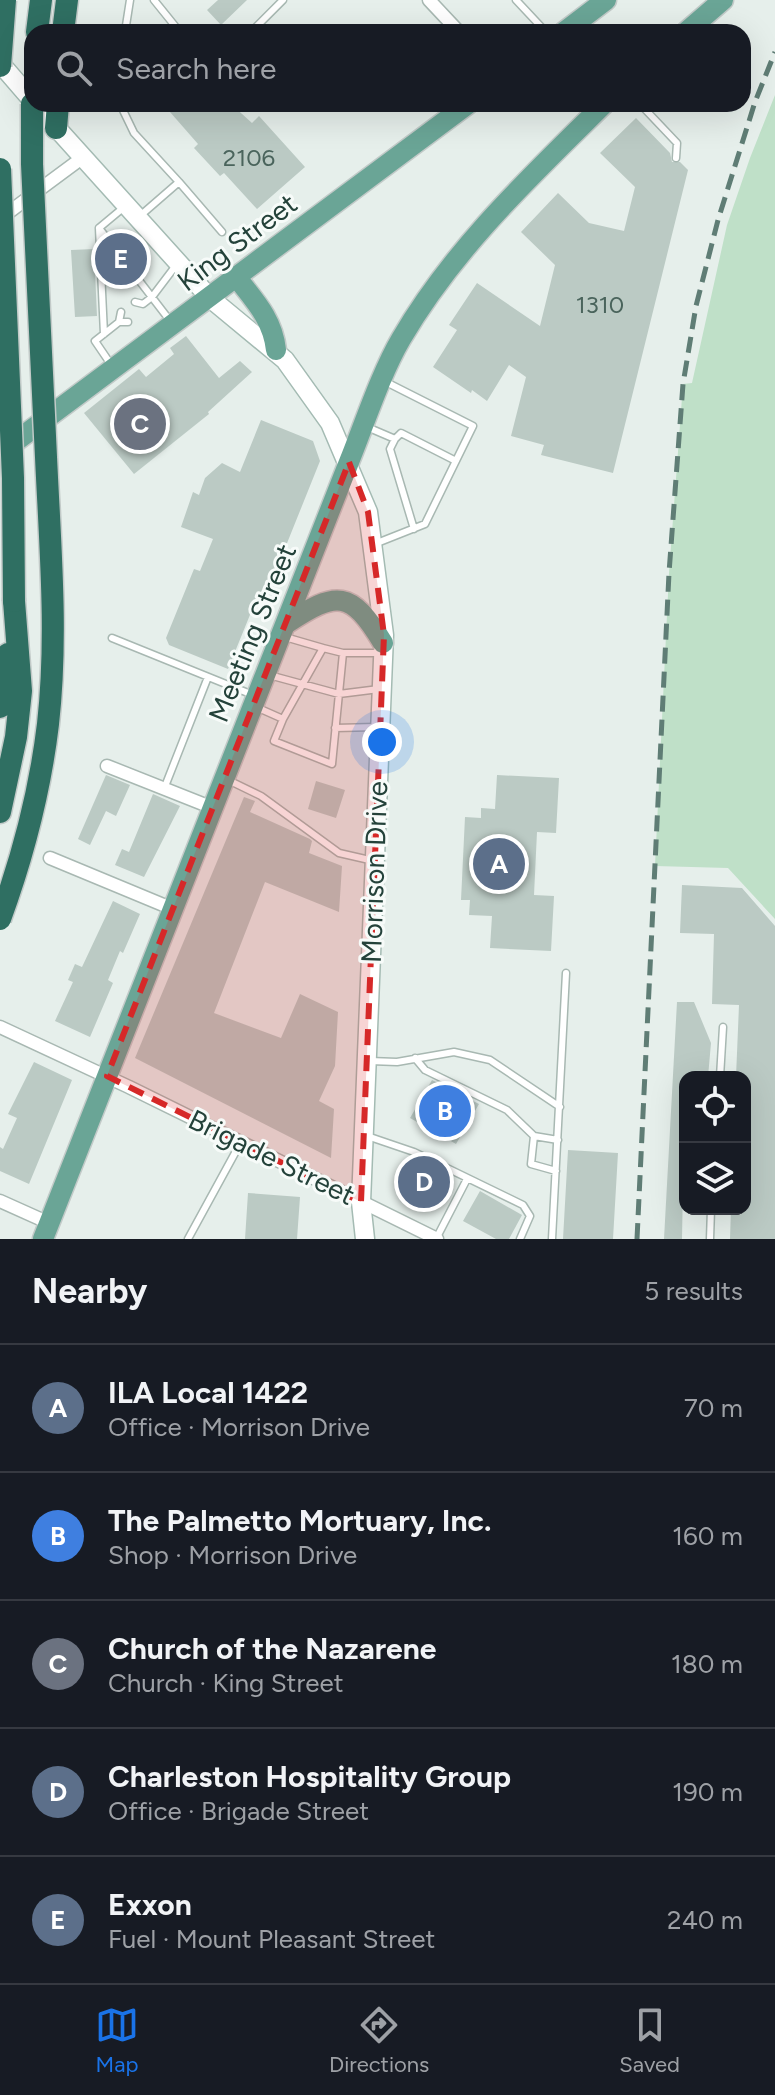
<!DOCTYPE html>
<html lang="en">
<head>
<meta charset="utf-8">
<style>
  :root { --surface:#171b24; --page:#242831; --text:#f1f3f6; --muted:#9ea1a6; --line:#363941; --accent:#1a73e8 }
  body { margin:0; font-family:Figtree,sans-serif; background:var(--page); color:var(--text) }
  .controls { position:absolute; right:24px; bottom:24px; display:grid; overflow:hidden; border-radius:16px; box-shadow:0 8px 32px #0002 }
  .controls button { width:72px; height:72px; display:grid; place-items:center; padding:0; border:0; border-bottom:2px solid var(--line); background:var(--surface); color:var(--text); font:40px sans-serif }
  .you { position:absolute; left:382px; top:742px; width:28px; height:28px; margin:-20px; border:6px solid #fff; border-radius:50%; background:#1a73e8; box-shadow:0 0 0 12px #1a73e833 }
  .badge { display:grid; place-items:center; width:52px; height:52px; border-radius:50%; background:var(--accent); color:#fff; font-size:26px; font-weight:700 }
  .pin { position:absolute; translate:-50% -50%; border:4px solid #fff; box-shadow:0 2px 8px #0006 }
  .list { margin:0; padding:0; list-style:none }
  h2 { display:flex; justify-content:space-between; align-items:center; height:104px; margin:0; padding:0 32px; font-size:34px }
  h2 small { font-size:26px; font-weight:400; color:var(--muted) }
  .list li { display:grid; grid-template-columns:52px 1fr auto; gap:24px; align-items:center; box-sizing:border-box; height:128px; padding:0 32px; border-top:2px solid var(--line) }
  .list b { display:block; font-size:30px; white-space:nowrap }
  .list p { margin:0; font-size:26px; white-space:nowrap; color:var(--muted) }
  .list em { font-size:26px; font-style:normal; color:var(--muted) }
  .icon { flex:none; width:44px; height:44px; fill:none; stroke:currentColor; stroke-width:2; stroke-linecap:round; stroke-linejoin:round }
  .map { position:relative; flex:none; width:775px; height:1239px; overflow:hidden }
  .search { position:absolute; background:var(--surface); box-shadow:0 8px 32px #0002; left:24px; right:24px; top:24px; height:88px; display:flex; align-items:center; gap:20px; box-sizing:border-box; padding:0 28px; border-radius:24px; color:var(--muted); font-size:30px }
  .sheet { height:744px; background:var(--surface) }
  nav { display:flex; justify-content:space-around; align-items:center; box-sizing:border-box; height:112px; border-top:2px solid var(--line); background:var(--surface); font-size:22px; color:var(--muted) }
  nav a { display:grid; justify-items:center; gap:4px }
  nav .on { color:var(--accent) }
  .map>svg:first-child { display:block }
  .green { fill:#bfe0c8 }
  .building { fill:#bbcac4 }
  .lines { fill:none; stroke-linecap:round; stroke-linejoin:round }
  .lane-casing { stroke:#a8b8b2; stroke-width:9 }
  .street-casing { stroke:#a8b8b2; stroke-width:15 }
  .secondary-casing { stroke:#a4bbb3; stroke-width:21 }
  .primary-casing { stroke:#c2cac8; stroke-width:23 }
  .highway-casing { stroke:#c2cac8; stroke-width:25 }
  .lane { stroke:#fff; stroke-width:6 }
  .street { stroke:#fff; stroke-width:12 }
  .secondary { stroke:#fff; stroke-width:18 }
  .primary { stroke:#6aa596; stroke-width:20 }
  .highway { stroke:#2f6f62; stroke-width:22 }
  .rail { stroke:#5f7d75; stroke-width:5; stroke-dasharray:16 8; stroke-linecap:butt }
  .highway-bridge-casing { stroke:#c2cac8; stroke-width:25; stroke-linecap:butt }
  .highway-bridge { stroke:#2f6f62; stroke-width:22 }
  .marked { fill:#d62828; fill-opacity:0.2; stroke:#d62828; stroke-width:6; stroke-dasharray:16 10; stroke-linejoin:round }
  .labels { text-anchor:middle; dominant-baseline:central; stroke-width:6; stroke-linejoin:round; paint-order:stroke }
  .number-label { font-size:24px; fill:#4a645c }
  .street-label { font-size:28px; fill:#24423a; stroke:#f7fbf9 }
</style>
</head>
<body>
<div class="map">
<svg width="775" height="1239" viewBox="0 0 775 1239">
  <rect width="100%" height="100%" fill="#e6efeb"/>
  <path class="green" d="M 775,95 L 775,919 L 728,868 L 655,866 L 669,573 L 683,384 L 692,383 L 727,225 L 750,158 Z"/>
  <path class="building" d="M 218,0 L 247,0 L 221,25 L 207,10 Z
    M 163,104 L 231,104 L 252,123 L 259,116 L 305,167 L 257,209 L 224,173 L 220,176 L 194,148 L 198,144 Z
    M 636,118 L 670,153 L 672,162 L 680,162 L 688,170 L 613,473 L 541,455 L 544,445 L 511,436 L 526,377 L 509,365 L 487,401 L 472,390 L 471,393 L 433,367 L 457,330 L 449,325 L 477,283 L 540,326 L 555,265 L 521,232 L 558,193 L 589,223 L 624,231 L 635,187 L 600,153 Z
    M 94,249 L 97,316 L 75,317 L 71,250 Z
    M 186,336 L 219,378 L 240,361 L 252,372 L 208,412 L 209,414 L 134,474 L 84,413 L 139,369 L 146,377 L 174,354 L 170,348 Z
    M 261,420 L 313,441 L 320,461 L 265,598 L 258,595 L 228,669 L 169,645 L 166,638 L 194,569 L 200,571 L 213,539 L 181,527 L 193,492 L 199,495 L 205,478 L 222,463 L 240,472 Z
    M 106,775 L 130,785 L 116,816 L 106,811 L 90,845 L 78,839 Z
    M 497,775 L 559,778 L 556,833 L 537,832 L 534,895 L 554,896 L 551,951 L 490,948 L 492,916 L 469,915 L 470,900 L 461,900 L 465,817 L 481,818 L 481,808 L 495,809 Z
    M 316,781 L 345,790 L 336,818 L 308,809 Z
    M 153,794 L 180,806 L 144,877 L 115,865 L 122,849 L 129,852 Z
    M 244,797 L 255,801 L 250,812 L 310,839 L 312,841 L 309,853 L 342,866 L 339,912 L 265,882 L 214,1013 L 281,1038 L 300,994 L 338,1012 L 335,1066 L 319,1101 L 334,1109 L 331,1158 L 135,1058 Z
    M 682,885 L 742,888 L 775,926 L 775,1239 L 730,1239 L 731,1209 L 745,1209 L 745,1077 L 736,1077 L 739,1005 L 712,1004 L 714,934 L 680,933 Z
    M 113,901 L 140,914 L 123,953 L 120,951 L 108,980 L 113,983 L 90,1037 L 55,1021 L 73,982 L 68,980 L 75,964 L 82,967 Z
    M 677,1002 L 694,1002 L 711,1043 L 708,1077 L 685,1077 L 682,1239 L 664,1239 Z
    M 34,1062 L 72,1080 L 29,1184 L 0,1171 L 0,1147 L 3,1149 L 17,1118 L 8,1114 Z
    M 432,1080 L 479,1104 L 456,1144 L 410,1118 Z
    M 568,1150 L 618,1153 L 613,1239 L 563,1239 Z
    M 416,1163 L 444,1178 L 432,1201 L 404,1186 Z
    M 480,1191 L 522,1215 L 509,1239 L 496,1239 L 463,1221 Z
    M 248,1193 L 300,1197 L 297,1239 L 245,1239 Z"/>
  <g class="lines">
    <defs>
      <path id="lane" d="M 154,0 L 175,26 L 176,32
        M 516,0 L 546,32
        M 125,32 L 130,0
        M 251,32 L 283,0
        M 120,104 L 134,133 L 179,182 L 141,215
        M 640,104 L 677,143 L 676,158
        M 179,182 L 222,232
        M 123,208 L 99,228 L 110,242 L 127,246
        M 99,228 L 104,334
        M 109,260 L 110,242 L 117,252
        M 128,266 L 171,322
        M 118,272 L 134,273
        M 134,273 L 136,259
        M 135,302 L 143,304 L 152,297 L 177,264
        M 121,312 L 119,322 L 128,322
        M 112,366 L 95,341 L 119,322
        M 367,427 L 395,439 L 401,433 L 456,461
        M 395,439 L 390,449 L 414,529
        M 377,543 L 425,524 L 473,426 L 384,381
        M 285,637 L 323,648
        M 112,638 L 253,695
        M 343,653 L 380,653
        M 269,675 L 339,694 L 379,689
        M 256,707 L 283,719 L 274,741 L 332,764 L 343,653 L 323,648 L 283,719
        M 335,728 L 376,727
        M 228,780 L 261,796 L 339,853 L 374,861
        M 164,789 L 208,677
        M 415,1058 L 425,1070 L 507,1110 L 534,1136
        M 370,1061 L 397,1062 L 454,1052 L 490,1060 L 560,1107
        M 720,1077 L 723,1027
        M 367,1136 L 414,1152 L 523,1205 L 530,1216 L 520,1239
        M 556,1171 L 531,1164 L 534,1136 L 558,1140
        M 188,1239 L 241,1142
        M 436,1239 L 467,1179
        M 552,1239 L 566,973
        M 710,1239 L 711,1209"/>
      <path id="street" d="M 429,0 L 459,32
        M 1,218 L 82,158
        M 107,766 L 213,808
        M 50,858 L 173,909
        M 0,1027 L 129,1087 L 437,1239
        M 0,1201 L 49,1223"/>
      <path id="secondary" d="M 0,63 L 32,100
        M 35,104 L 210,298 L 285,360 L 330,423 L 368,512 L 384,635 L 361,1202 L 365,1239"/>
      <path id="primary" d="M 564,32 L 606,0
        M 686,32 L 723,0
        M 237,278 C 255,301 273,320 276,350
        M 0,453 L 468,104
        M 286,624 C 337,590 351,590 383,643
        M 43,1239 L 349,462 C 364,425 381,373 401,339 C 454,248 530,177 604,104"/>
      <path id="highway" d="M 37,32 L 41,0
        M 63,32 L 67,0
        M 56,128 L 58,104
        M 0,707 L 8,654
        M 0,812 L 16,737 L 21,691 L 14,601"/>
    </defs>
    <use href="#lane" class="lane-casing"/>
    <use href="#street" class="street-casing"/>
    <use href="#secondary" class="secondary-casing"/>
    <use href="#primary" class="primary-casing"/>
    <use href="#highway" class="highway-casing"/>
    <use href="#lane" class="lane"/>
    <use href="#street" class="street"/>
    <use href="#secondary" class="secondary"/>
    <use href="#primary" class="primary"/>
    <use href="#highway" class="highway"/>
    <path class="rail" d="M 637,1239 L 669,573 L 683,384 L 696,306 L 718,220 L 755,102 L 775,52"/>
    <defs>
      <path id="highway-bridge" d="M 0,66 L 5,0
        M 0,169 L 13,478 L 14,601
        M 0,919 C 23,856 40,791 48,724 C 58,636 50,545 46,457 C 41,359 37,262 32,164 L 32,104"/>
    </defs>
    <use href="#highway-bridge" class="highway-bridge-casing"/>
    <use href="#highway-bridge" class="highway-bridge"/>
  </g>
  <path class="marked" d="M 349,462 L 368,512 L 384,635 L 361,1202 L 107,1076 Z"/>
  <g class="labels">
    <g class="number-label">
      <text x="249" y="157">2106</text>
      <text x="600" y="304">1310</text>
    </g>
    <g class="street-label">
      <text transform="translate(237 242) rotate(-37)">King Street</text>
      <text transform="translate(252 633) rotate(-68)">Meeting Street</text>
      <text transform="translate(374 872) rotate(-88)">Morrison Drive</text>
      <text transform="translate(272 1157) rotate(26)">Brigade Street</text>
    </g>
  </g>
</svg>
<div class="controls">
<button><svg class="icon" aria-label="locate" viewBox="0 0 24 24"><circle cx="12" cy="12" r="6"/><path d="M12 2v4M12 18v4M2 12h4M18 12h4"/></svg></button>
<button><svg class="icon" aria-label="layers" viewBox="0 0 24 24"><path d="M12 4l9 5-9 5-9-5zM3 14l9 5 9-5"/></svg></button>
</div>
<div class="you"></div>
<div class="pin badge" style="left:499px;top:864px;background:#5c6f8a">A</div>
<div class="pin badge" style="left:445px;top:1111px;background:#3f7fe0">B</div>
<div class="pin badge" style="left:140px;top:424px;background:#6b7280">C</div>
<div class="pin badge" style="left:424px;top:1182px;background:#5c6f8a">D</div>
<div class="pin badge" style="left:121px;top:259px;background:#5c6f8a">E</div>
<div class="search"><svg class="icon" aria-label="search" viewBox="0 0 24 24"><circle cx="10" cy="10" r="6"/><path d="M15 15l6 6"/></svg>Search here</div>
</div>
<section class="sheet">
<h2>Nearby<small>5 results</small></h2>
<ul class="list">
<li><span class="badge" style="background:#5c6f8a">A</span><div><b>ILA Local 1422</b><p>Office · Morrison Drive</p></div><em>70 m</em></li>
<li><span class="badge" style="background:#3f7fe0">B</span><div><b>The Palmetto Mortuary, Inc.</b><p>Shop · Morrison Drive</p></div><em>160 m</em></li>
<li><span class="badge" style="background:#6b7280">C</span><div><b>Church of the Nazarene</b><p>Church · King Street</p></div><em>180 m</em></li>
<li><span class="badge" style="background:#5c6f8a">D</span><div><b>Charleston Hospitality Group</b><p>Office · Brigade Street</p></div><em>190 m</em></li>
<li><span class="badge" style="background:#5c6f8a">E</span><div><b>Exxon</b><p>Fuel · Mount Pleasant Street</p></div><em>240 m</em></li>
</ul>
</section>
<nav>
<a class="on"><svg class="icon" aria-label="map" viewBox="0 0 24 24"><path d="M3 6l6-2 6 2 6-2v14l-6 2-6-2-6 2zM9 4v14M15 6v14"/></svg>Map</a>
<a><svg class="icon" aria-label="directions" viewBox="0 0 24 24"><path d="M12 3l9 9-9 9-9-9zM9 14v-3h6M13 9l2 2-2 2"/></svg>Directions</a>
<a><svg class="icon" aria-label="saved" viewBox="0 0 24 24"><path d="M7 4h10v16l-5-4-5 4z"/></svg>Saved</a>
</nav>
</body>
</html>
